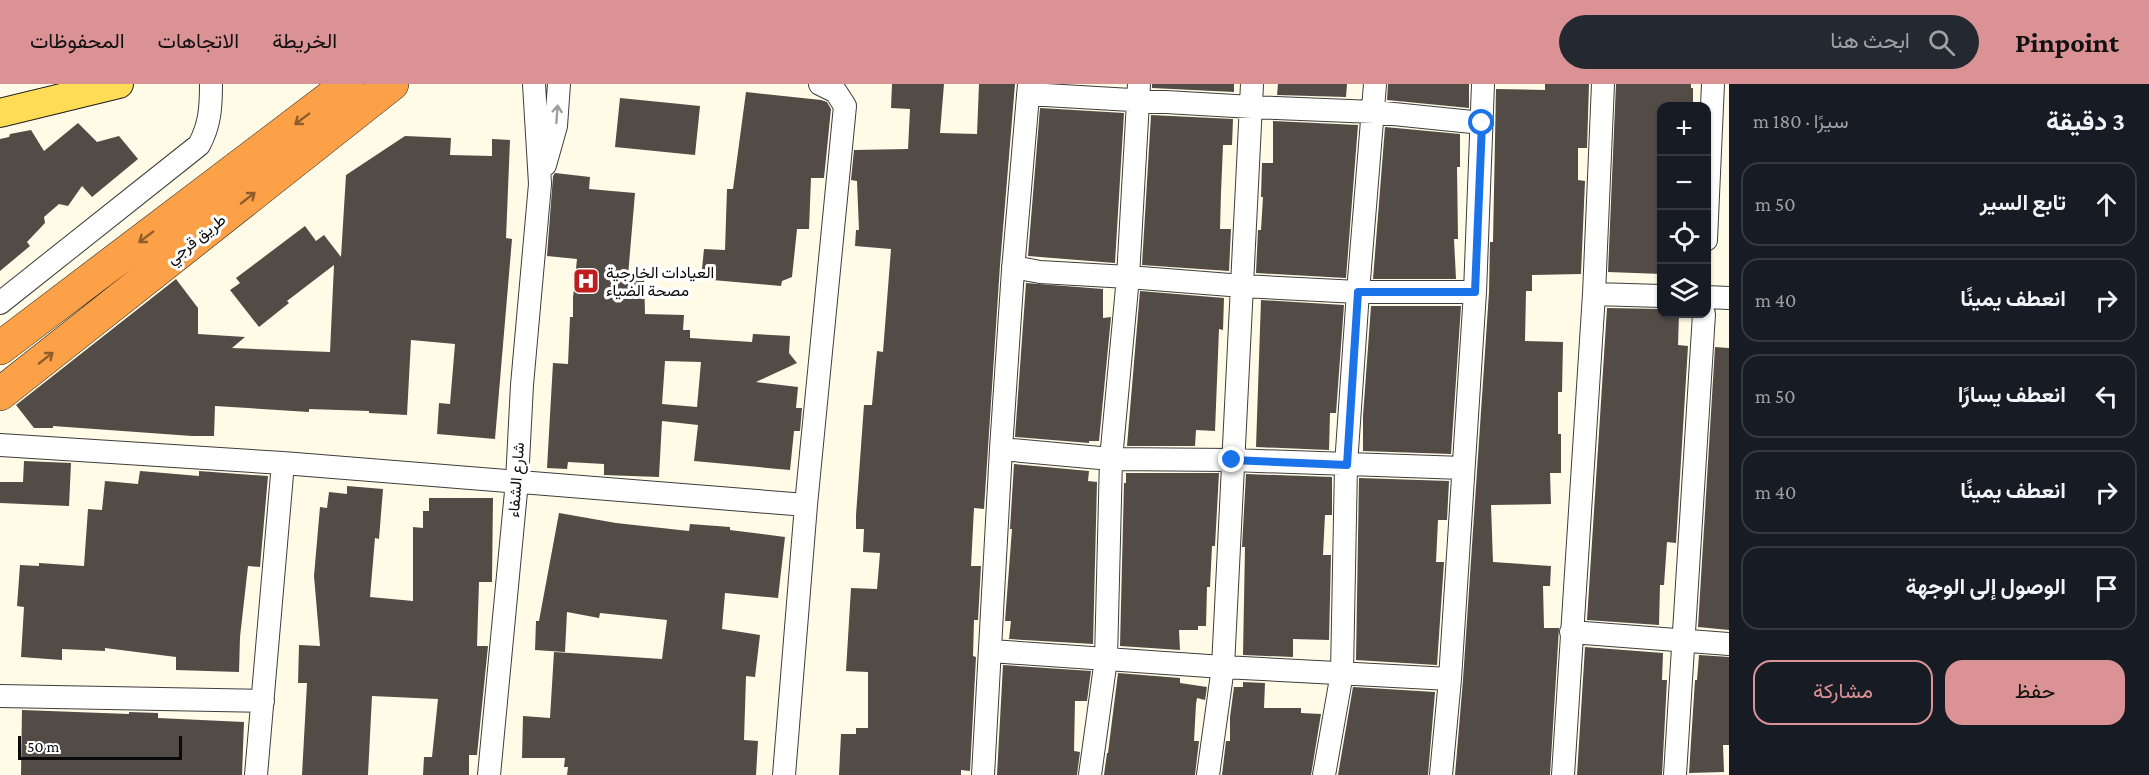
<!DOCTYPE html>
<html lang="ar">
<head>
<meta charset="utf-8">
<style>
  :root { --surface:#171b24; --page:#242831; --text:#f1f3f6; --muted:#9ea1a6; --line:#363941; --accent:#da9295 }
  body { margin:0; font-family:"Crimson Pro",Vazirmatn,serif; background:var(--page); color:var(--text); direction:rtl }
  .controls { position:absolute; right:18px; top:18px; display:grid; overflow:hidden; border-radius:12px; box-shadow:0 2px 4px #0004 }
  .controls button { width:54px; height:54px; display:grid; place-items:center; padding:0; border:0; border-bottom:2px solid var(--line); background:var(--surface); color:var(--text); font:30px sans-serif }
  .scale { position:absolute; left:18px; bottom:15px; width:164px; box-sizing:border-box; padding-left:6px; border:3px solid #0a0a0a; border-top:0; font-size:16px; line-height:21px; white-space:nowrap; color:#0a0a0a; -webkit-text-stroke:4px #fff; paint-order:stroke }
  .stop { position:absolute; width:18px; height:18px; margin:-14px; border:4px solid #1a73e8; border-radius:50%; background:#fff }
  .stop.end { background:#1a73e8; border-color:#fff; box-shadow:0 2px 6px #0008 }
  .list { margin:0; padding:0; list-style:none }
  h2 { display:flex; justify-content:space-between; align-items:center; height:78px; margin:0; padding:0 24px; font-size:26px }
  h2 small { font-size:20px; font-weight:400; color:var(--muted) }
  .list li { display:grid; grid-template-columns:39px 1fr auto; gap:18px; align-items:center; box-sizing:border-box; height:84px; margin:0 12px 12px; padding:0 12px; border:2px solid var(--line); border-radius:18px }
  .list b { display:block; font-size:22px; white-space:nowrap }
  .list em { font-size:20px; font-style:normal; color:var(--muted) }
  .actions { display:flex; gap:12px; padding:18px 24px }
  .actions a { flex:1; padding:14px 0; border:2px solid var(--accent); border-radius:18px; text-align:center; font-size:21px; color:var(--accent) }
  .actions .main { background:var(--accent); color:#111 }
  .icon { flex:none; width:33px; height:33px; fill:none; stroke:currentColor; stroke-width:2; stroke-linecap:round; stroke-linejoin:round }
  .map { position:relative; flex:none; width:1729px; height:691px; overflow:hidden; direction:ltr }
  header { display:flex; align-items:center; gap:36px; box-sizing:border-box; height:84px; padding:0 30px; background:var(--accent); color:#111 }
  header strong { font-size:28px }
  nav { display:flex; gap:33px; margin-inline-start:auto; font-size:21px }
  .search { width:420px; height:54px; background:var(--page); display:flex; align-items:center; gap:15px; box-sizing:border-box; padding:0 21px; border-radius:33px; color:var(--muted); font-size:22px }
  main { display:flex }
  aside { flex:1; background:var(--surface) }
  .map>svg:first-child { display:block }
  .building { fill:#534b46; fill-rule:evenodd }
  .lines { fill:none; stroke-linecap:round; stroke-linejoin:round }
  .minor-casing { stroke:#3d3d3d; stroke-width:24 }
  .major-casing { stroke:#1b1b1b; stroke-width:30 }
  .highway-casing { stroke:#1b1b1b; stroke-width:34 }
  .minor { stroke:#fff; stroke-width:22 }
  .major { stroke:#ffdc56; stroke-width:28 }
  .highway { stroke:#fca147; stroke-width:33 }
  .oneway { stroke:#9d9d9d }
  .oneway2 { stroke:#8f5d2c }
  .route { stroke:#1a73e8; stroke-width:8 }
  .labels { text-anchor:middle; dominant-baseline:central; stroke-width:6; stroke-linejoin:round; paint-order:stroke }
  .street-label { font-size:16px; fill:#0a0a0a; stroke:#fff }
  .poi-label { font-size:16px; fill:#0a0a0a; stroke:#fff; text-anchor:start }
</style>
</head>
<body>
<header>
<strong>Pinpoint</strong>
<div class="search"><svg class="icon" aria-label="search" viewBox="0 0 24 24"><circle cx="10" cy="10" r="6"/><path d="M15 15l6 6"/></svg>ابحث هنا</div>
<nav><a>الخريطة</a><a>الاتجاهات</a><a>المحفوظات</a></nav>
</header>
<main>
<aside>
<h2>3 دقيقة<small>سيرًا · 180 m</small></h2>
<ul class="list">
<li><svg class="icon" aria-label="ahead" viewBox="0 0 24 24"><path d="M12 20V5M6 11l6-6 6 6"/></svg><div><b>تابع السير</b></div><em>50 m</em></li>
<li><svg class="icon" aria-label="right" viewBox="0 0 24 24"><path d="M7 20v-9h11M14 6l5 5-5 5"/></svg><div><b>انعطف يمينًا</b></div><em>40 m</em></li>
<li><svg class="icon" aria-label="left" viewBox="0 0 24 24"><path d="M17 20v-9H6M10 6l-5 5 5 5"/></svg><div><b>انعطف يسارًا</b></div><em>50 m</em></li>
<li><svg class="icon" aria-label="right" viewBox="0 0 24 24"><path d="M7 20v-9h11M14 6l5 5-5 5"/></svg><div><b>انعطف يمينًا</b></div><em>40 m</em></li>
<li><svg class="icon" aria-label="arrive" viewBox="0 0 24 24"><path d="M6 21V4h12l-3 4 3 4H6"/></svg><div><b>الوصول إلى الوجهة</b></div></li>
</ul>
<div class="actions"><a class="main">حفظ</a><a>مشاركة</a></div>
</aside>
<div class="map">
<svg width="1729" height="691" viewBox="0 0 1729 691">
  <rect width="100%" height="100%" fill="#fffbe6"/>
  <path class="building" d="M 892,0 L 944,0 L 940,49 L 977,50 L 979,0 L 1015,0 L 1000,181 L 984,425 L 974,424 L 971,482 L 981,482 L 978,536 L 974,536 L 973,572 L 976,573 L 970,687 L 961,686 L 961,691 L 839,691 L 841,650 L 856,650 L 856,644 L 868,644 L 868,588 L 846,587 L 851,504 L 877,505 L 880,469 L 863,468 L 864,445 L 856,445 L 856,431 L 864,321 L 872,321 L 877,267 L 883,268 L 891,165 L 855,162 L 856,146 L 859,146 L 857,97 L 851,96 L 854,66 L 908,65 L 910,25 L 891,24 Z
    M 1152,0 L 1234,0 L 1234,8 L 1152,4 Z
    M 1278,0 L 1347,0 L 1346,13 L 1277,11 Z
    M 1388,0 L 1469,0 L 1469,24 L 1387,16 Z
    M 1545,0 L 1589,0 L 1587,64 L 1578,64 L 1578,96 L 1585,97 L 1581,190 L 1532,191 L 1532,207 L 1526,207 L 1525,257 L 1563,258 L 1562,308 L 1558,308 L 1558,350 L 1561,350 L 1561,389 L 1550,389 L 1551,420 L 1491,421 L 1493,478 L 1551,482 L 1550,502 L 1543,502 L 1544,544 L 1559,544 L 1550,691 L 1455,691 L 1463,596 L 1489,208 L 1490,158 L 1493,158 L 1496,5 L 1545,6 Z
    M 1616,0 L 1691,0 L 1691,4 L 1693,4 L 1693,22 L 1662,22 L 1662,190 L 1608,188 Z
    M 746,8 L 821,16 L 827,18 L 831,25 L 824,94 L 811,94 L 809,145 L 797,145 L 792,193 L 782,197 L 781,202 L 701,195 L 704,165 L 725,166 L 727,105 L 733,105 Z
    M 620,14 L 700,22 L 695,71 L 615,63 Z
    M 1040,24 L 1124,29 L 1115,179 L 1028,172 Z
    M 1151,31 L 1233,35 L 1232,61 L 1223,61 L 1221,109 L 1220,145 L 1231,145 L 1229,187 L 1142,181 Z
    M 1273,37 L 1358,41 L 1346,194 L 1256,189 L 1258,146 L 1261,146 L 1263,113 L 1261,113 L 1262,79 L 1273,79 Z
    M 78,39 L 97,58 L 119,52 L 138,75 L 92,113 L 82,102 L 68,122 L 59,120 L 44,133 L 45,139 L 27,158 L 30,162 L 0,187 L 0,55 L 9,53 L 10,50 L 31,46 L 44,67 Z
    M 1385,43 L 1460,50 L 1460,83 L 1457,83 L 1458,155 L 1454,155 L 1456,195 L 1373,195 Z
    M 405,52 L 451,54 L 450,71 L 492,72 L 492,55 L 510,56 L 506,154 L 512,155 L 495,355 L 437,350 L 439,319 L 450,320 L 455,260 L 411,256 L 407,331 L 369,329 L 369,327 L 309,325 L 309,328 L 215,322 L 214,352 L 192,352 L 53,342 L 53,344 L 34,344 L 16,321 L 176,195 L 198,224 L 198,250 L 245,253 L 232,264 L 330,268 L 334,181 L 287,217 L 289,219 L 259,243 L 230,206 L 240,199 L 236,194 L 305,142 L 316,157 L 324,151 L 341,173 L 346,91 Z
    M 555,89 L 590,93 L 589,105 L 635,109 L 628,192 L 644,192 L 645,230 L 684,231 L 683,246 L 690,246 L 690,254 L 752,258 L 753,250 L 790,252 L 789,269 L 797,279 L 756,298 L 798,303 L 796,324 L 802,324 L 800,347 L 794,347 L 790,386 L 694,377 L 698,341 L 662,337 L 659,393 L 604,391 L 604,380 L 568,378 L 567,385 L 547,384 L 553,279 L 568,280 L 570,233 L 573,233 L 573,214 L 577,175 L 547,172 L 553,92 ZM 665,277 L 701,278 L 697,323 L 662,320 Z
    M 1026,199 L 1103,205 L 1103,234 L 1111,233 L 1099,357 L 1089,357 L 1089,359 L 1015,353 Z
    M 1140,207 L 1224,214 L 1223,246 L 1219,245 L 1215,347 L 1196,346 L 1195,362 L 1127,362 Z
    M 1261,216 L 1344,221 L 1336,329 L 1330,329 L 1329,366 L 1256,363 Z
    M 1371,222 L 1461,222 L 1451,370 L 1363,367 L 1363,332 Z
    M 1607,224 L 1662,225 L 1662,230 L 1679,230 L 1678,261 L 1688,262 L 1676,459 L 1667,458 L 1664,501 L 1660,501 L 1659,541 L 1587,536 Z
    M 1715,263 L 1729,264 L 1729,546 L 1698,543 Z
    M 24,377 L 71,379 L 69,422 L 0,419 L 0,398 L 23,398 Z
    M 1014,380 L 1089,387 L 1088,397 L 1097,398 L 1093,560 L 1009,555 L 1011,537 L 1005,537 L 1012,445 L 1010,445 Z
    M 140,387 L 199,392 L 199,387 L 268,392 L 260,483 L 248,482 L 240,553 L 239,588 L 176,586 L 176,573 L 105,564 L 105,567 L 62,565 L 62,576 L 21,573 L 24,523 L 17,522 L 20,481 L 39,482 L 39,479 L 84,482 L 88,425 L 102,426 L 105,397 L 138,400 Z
    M 1126,389 L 1219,389 L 1215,462 L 1212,462 L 1210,503 L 1207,503 L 1206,542 L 1198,542 L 1198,546 L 1179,546 L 1180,566 L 1120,562 L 1124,399 L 1126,399 Z
    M 1246,390 L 1332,393 L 1332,431 L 1325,431 L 1323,471 L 1331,471 L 1329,556 L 1293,555 L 1293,573 L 1243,571 L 1245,463 L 1242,463 Z
    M 1359,394 L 1449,397 L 1447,436 L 1438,436 L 1436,478 L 1444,478 L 1437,581 L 1356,576 Z
    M 347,402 L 383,405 L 379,455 L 375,454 L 370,513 L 413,517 L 413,443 L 423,444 L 423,427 L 429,427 L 429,414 L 493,414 L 492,498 L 479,498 L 477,562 L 488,562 L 477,671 L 469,671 L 469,691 L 423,691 L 424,673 L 432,673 L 438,615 L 372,612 L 368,691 L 302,691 L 307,599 L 298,599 L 299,561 L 320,562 L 314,492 L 320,423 L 327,424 L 329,408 L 347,410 Z
    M 559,429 L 616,439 L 689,447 L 690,440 L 730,443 L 730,446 L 785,453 L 778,514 L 725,509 L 722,545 L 760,551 L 755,593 L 746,592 L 744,656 L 758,657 L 756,691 L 567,691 L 568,683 L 564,683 L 565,674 L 522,674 L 523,632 L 550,634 L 554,568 L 662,575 L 667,536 L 600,529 L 599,534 L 567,528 L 565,568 L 535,566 L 536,537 L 539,537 Z
    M 1585,563 L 1663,569 L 1662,596 L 1667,596 L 1662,691 L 1577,691 Z
    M 1699,571 L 1729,573 L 1729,661 L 1723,661 L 1724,688 L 1689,689 L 1695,596 L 1697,596 Z
    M 1003,581 L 1091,587 L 1087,617 L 1075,617 L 1074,667 L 1080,668 L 1077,691 L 997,691 Z
    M 1118,589 L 1180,594 L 1180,599 L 1207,603 L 1205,616 L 1197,614 L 1196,620 L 1194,657 L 1199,657 L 1195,691 L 1104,691 L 1107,669 L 1108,669 Z
    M 1243,598 L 1265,599 L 1264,624 L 1301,624 L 1301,629 L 1321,630 L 1311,691 L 1222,691 L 1226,657 L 1230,657 L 1230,633 L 1234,603 L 1243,603 Z
    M 1353,603 L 1435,608 L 1428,691 L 1338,691 Z
    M 22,626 L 129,630 L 129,628 L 158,629 L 158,634 L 244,638 L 242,691 L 21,691 Z"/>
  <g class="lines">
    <defs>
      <path id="minor" d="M 1028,10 L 1252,23 L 1374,28 L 1482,39
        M 545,81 L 556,42 L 559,0
        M 1706,156 L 1713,0
        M 1013,183 L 1040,188 L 1128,193 L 1243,202 L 1358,208 L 1475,208
        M 1594,210 L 1662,212
        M 1706,213 L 1729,214
        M 0,219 L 199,61 C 210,41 211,23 211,0
        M 0,361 L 283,379 L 806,421
        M 1001,365 L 1111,375 L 1232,376 L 1463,384
        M 1571,548 L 1729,560
        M 991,567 L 1223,583 L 1450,595
        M 0,612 L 263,617
        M 256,691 L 283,379
        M 489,691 L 517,397 L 522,301 L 540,100 L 534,0
        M 784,691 L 806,421 L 845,22 L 836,8 L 820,0
        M 983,691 L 1001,365 L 1013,186 L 1029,0
        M 1090,691 L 1106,575 L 1111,375 L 1128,193 L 1139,0
        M 1208,691 L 1223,583 L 1252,0
        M 1324,691 L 1342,589 L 1346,381 L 1358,208 L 1375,0
        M 1441,691 L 1450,595 L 1475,208 L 1483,0
        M 1563,691 L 1594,210 L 1603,0
        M 1675,691 L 1704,230"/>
      <path id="major" d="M 0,29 L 119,0"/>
      <path id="highway" d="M 0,264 L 348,0
        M 0,310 L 392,0"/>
    </defs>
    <use href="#minor" class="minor-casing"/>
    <use href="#major" class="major-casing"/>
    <use href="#highway" class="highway-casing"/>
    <use href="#minor" class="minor"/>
    <use href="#major" class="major"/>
    <use href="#highway" class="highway"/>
  </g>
  <defs><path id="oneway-shaft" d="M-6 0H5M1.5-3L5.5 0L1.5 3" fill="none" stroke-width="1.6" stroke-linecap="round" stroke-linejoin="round" transform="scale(1.5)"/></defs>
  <use class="oneway" href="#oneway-shaft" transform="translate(557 30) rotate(-86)"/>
  <g class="oneway2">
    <use href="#oneway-shaft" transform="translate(302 35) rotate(143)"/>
    <use href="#oneway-shaft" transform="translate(248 114) rotate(-38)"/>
    <use href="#oneway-shaft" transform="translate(146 153) rotate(143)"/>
    <use href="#oneway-shaft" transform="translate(46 274) rotate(-38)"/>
  </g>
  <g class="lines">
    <path class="route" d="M 1232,376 L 1347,381 L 1358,208 L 1475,208 L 1482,39"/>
  </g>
  <defs>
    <symbol id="hospital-square" viewBox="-11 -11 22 22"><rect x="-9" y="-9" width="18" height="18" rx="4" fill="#bf1c1e" stroke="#fff"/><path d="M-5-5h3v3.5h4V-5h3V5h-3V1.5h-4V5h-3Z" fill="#fff"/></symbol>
  </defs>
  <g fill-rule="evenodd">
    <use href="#hospital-square" x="571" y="182" width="30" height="30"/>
  </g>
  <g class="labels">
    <g class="street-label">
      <text transform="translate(196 155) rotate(-38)">طريق قرجي</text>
      <text transform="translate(516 396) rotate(-86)">شارع الشفاء</text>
    </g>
    <g class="poi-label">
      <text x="606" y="188">العيادات الخارجية<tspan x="606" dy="18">مصحة الضياء</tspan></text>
    </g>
  </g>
</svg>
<div class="controls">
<button>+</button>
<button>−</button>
<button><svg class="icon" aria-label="locate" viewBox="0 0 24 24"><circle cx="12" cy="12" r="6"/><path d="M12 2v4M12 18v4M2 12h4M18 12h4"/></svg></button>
<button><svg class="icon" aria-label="layers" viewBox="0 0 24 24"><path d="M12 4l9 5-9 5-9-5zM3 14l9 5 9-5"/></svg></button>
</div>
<div class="scale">50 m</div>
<div class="stop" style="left:1482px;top:39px"></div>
<div class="stop end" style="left:1232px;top:376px"></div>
</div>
</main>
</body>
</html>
